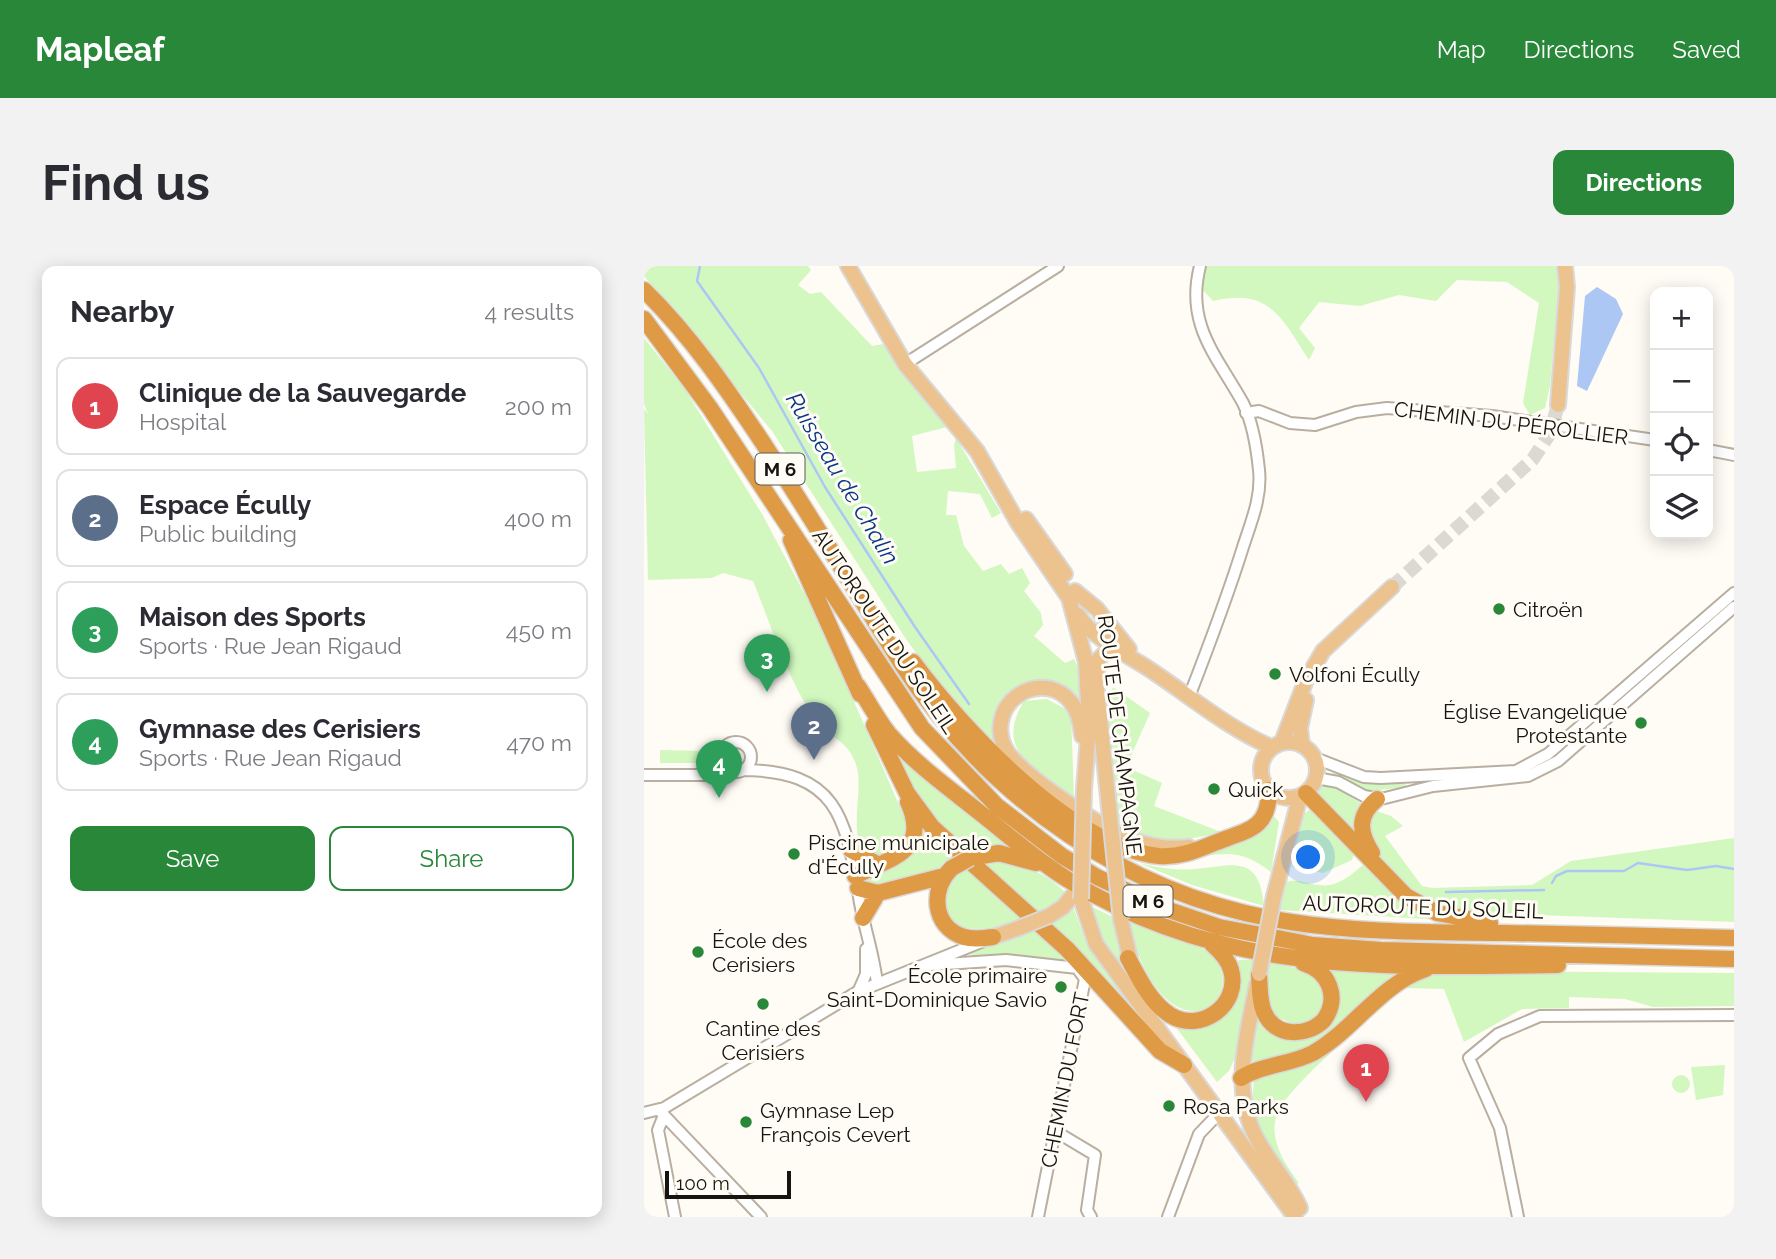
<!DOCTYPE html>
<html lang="en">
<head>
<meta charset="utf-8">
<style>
  :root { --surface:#fff; --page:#f2f2f3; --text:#2b2b33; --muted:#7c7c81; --line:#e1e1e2; --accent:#288739 }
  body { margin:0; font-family:Raleway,sans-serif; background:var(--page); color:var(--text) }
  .controls { position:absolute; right:21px; top:21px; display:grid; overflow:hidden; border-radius:14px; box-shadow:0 4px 18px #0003 }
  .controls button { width:63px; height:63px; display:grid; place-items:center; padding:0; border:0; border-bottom:2px solid var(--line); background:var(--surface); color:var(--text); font:35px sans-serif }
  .scale { position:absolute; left:21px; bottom:18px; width:126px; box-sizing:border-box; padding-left:7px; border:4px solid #17140f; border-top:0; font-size:19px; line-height:24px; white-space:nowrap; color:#17140f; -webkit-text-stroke:5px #fffbf5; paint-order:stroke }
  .you { position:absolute; left:665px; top:592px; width:24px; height:24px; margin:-18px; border:5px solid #fff; border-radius:50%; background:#1a73e8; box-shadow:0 0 0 10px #1a73e833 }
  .badge { display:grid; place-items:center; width:46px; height:46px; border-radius:50%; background:var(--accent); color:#fff; font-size:23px; font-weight:700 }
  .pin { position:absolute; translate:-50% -58px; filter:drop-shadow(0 2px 4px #0008) }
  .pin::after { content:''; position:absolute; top:37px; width:24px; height:21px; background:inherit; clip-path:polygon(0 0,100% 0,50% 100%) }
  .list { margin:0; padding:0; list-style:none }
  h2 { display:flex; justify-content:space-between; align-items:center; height:91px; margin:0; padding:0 28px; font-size:30px }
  h2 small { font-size:23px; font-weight:400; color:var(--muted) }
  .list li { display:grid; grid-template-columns:46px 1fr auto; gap:21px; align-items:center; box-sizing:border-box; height:98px; margin:0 14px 14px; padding:0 14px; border:2px solid var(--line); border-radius:14px }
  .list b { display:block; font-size:26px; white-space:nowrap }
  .list p { margin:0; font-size:23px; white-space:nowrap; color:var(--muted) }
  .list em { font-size:23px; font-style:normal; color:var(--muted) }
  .actions { display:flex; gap:14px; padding:21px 28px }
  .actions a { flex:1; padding:16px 0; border:2px solid var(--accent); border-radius:14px; text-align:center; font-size:24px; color:var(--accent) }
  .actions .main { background:var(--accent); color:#fff }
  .icon { flex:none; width:38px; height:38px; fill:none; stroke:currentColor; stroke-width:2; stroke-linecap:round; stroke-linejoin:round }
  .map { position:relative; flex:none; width:1090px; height:951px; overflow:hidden; border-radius:14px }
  header { display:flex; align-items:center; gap:42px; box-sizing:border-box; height:98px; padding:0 35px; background:var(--accent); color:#fff }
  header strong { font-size:33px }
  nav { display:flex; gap:38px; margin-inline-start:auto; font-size:24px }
  .intro { display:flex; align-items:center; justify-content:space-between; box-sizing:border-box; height:168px; padding:0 42px }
  h1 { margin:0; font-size:49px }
  .button { padding:18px 32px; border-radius:14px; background:var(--accent); color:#fff; font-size:24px; font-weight:700 }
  main { display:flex; gap:42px; padding:0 42px }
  aside { flex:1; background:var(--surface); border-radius:14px; box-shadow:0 4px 18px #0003 }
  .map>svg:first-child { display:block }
  .green { fill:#d2f8c0 }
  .water { fill:#adc7f4 }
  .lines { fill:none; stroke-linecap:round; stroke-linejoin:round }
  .stream { stroke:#adc7f4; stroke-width:2.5 }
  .major-tunnel { stroke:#dcd8d2; stroke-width:14; stroke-dasharray:14 7; stroke-linecap:butt }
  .minor-casing { stroke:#b8afa0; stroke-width:14 }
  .major-casing { stroke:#dad9d9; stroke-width:18 }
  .highway-casing { stroke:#dad9d9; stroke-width:19 }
  .minor { stroke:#fff; stroke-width:10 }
  .major { stroke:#ecc28f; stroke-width:14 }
  .highway { stroke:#df9a45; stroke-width:16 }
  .major-bridge-casing { stroke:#dad9d9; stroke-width:18; stroke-linecap:butt }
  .highway-bridge-casing { stroke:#dad9d9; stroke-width:19; stroke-linecap:butt }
  .major-bridge { stroke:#ecc28f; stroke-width:14 }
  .highway-bridge { stroke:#df9a45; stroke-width:16 }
  .poi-dot { fill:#288739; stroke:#fffbf5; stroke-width:2.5 }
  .labels { text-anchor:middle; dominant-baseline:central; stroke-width:6; stroke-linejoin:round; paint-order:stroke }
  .shield { fill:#fffbf5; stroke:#5d5954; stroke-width:2 }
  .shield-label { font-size:19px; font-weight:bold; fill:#17140f }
  .street-label { font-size:21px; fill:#17140f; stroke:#fffbf5 }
  .poi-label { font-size:21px; fill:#17140f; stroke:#fffbf5; text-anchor:start }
  .water-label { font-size:23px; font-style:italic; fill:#083688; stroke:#fffbf5 }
</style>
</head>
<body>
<header>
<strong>Mapleaf</strong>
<nav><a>Map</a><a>Directions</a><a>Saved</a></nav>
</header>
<div class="intro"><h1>Find us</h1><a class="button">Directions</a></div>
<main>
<aside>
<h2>Nearby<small>4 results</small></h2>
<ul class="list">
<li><span class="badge" style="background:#e0444e">1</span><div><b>Clinique de la Sauvegarde</b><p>Hospital</p></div><em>200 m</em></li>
<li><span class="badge" style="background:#5c6f8a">2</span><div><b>Espace Écully</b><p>Public building</p></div><em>400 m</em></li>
<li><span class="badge" style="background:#2e9e5b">3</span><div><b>Maison des Sports</b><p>Sports · Rue Jean Rigaud</p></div><em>450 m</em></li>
<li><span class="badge" style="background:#2e9e5b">4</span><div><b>Gymnase des Cerisiers</b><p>Sports · Rue Jean Rigaud</p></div><em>470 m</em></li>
</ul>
<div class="actions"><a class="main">Save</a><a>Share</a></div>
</aside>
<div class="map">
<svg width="1090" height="951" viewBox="0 0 1090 951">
  <rect width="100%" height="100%" fill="#fffbf5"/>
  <path class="green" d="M 0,0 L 164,0 L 167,4 L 154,19 L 166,28 L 177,26 L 228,80 L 239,78 L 266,118 L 303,161 L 268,170 L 273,206 L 312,202 L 310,179 L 312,172 L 357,247 L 348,252 L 336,228 L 304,225 L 302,249 L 312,249 L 320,280 L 339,305 L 357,298 L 365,308 L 378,302 L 386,317 L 380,325 L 397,347 L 399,359 L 390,370 L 421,397 L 430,393 L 437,407 L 434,433 L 407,419 L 382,418 L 354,449 L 349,480 L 307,435 L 262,373 L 128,165 L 0,10 Z
    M 559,0 L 911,0 L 916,6 L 906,120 L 901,142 L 886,149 L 879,137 L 895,37 L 863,16 L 813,14 L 792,35 L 755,29 L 716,40 L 675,36 L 655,62 L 671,82 L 665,94 C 637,51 626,22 569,35 L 556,21 Z
    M 0,72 L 40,122 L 118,248 L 174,353 L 262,555 L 260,573 L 244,592 C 194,592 221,534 213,502 C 205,472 185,474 170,452 C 142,410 128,361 109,315 L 79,307 L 68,312 L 4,314 L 0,143 L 4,148 L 0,138 Z
    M 469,421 L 506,447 L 482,501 L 518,517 L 510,540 L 577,566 C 545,575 494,583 472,551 L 462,440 Z
    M 403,433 L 427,446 L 430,532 C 392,503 349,486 380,435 Z
    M 16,484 L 61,485 L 61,497 L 16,497 Z
    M 249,484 L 370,584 L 321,586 C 285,554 266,529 249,484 Z
    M 689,504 L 758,515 L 764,521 L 725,525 L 688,509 Z
    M 675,517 L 688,518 L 719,539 L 713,572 L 670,527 Z
    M 668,542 L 710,588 L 708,594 L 679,607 L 648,601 L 657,550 Z
    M 732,545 L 747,550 L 759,560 L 741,570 L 778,620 L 788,622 L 888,619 L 927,595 L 1090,572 L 1090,656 L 814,646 C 767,631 728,605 722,552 Z
    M 629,549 L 635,556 L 627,606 C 594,580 575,588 537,594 Z
    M 277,555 L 309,592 C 288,611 253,617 225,620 L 221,613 Z
    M 355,594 C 381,599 401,607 421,626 L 410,642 L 392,650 L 331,595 Z
    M 495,597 C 513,601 531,605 550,603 C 588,600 615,586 620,640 L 548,619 Z
    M 720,598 L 742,620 L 798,654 L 635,644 L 642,616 C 655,612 662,618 675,619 C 693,622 707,609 720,598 Z
    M 320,600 L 380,653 C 356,663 336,664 311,662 L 299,648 L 298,624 Z
    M 428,638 L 442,675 L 513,774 L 399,659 L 414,652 Z
    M 444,639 L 469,651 L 474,681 L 485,712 L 451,662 Z
    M 485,656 C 503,662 553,676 565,687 C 607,724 543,789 500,701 C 493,686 487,673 485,656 Z
    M 393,661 L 431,696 L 316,688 Z
    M 595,694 L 609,694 L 591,792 L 585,805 L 573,816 L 528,756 L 562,758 Z
    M 625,696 C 659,704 691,708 673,751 L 655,760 L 626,748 L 621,717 Z
    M 680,701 L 755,707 L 668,782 L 611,800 L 608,794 L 615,748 L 635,768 L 689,749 Z
    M 820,705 L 1090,707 L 1090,740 L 1009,741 L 981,733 L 925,731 L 925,742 L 878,743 L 820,776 L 800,723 L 761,722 C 735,745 643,820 633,848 C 624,873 641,898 655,917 L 647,920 C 621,881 604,863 610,814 L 643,799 L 742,729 L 785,708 Z
    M 1081,799 L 1079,829 L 1052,834 L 1047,801 Z
    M1028 818a9 9 0 1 1 18 0a9 9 0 1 1-18 0Z"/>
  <path class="water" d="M 953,21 L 972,33 L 979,48 L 943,125 L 933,120 L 941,30 Z"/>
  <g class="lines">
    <path class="stream" d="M 56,0 L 53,15 L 115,102 L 181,221 L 271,361 L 325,438
      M 908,617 L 912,610 L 923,605 L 980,605 L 994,597 L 1043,604 L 1072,600 L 1090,603
      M 802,626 L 900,624"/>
    <path class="major-tunnel" d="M 748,321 L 889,193 L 906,167 L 914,139"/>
    <defs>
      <path id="minor" d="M 261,98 L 414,0
        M 602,147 L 615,145 L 646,157 L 671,159 L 712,146 L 743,142 L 848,150 L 1011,174
        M 1064,184 L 1090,189
        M 545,431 C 564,382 583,332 599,281 C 607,256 618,231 615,204 C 613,184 608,155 599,137 C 573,90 541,59 556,0
        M77 491a15 15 0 1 1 30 0a15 15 0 1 1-30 0Z
        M 671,492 L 720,511 L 737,512 L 872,505 L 904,488 L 1090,327
        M 97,504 C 197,504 202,555 216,637 C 221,664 230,690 233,717
        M 0,509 L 61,509 L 80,499
        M 672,512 L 694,516 L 720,530 L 737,533 L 789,520 L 884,510 L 914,495 L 1090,341
        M 286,699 L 362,694 L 433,702 L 441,713 L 394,951
        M 215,724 L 222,708 L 222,683
        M 15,844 L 117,951
        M 0,847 L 20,842 L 213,726 L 337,676
        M 20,849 L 14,864 L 31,951
        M 411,865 L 451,889 L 443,944 L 447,951
        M 524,951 L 555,868 L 580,842
        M 874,951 L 856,862 L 825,792 L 854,768 L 896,750 L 1090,749"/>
      <path id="major" d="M 204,0 L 261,98 L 333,185 L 374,257 L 425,332 L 442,396 L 445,458 L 440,523
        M 914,139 L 923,21 L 921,0
        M 382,253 L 421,308
        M 431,325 L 453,343 L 485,383
        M 434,349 C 448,372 482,388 505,403 C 546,430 582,461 627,481
        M 452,418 L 454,394 L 463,385 L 477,387
        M 453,424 L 465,541
        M 438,470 C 437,458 435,445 426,435 C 404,409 362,424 357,456 C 355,467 358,478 364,487 C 385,514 460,564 492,575 C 509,581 528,583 545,581
        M617 504a28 28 0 1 1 56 0a28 28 0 1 1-56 0Z
        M 638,476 L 662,414 L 679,385 L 748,321
        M 658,478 L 656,462 L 662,434
        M 630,630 L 656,530
        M 437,633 L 452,678 L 651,951
        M 405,650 L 419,641 L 429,629
        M 477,654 L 488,701
        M 349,671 L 375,662
        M 613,718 C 603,769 586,824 613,873 C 626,897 645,917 656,942"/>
      <path id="highway" d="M 0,24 C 47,70 83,123 119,177 C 167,251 212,326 259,400 C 347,535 487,632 647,656 C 717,667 790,666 861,667 C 937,668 1014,670 1090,672
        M 0,53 L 66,142 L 278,462 L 353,540 L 418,590 L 453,611 L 522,643 L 575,661 L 669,679 L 737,684 L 1090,693
        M 147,274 L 216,428
        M 269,396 C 319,463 428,581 515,590 C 540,592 559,581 581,573 C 610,563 625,558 625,524
        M 213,419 C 224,435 233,453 245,468 C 274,501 312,527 345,554 C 371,575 398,598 426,615 C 581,710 740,701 914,699
        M 230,459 L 263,527 L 288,561 L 423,683 L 516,785 L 540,799
        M 662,527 L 762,630 L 793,647 L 846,657
        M 207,584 L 233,598
        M 728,587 C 715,566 713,550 733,533
        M 326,592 L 355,587 L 392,597
        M 308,602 C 286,622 288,661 320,671 C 330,674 340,672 349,671
        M 211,610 C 245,592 287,587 264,536
        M 214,622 L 234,627 L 300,610
        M 219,652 L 234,627
        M 484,692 C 495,712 506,736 526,749 C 556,768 597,739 587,704 C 584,693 576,685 568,678
        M 615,708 C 616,720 615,734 620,746 C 631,772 663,771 680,754 C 696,731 685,705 659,697
        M 597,812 C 619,798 646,799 669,787 C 710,764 736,718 782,703"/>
    </defs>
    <use href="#minor" class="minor-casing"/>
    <use href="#major" class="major-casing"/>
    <use href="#highway" class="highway-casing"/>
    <use href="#minor" class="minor"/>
    <use href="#major" class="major"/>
    <use href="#highway" class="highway"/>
    <defs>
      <path id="major-bridge" d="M 465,541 L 477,654
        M 437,633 L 440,523
        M 375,662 L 405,650
        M 615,708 L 630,630"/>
      <path id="highway-bridge" d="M 308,602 L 326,592"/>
    </defs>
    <use href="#major-bridge" class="major-bridge-casing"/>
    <use href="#highway-bridge" class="highway-bridge-casing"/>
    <use href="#major-bridge" class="major-bridge"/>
    <use href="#highway-bridge" class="highway-bridge"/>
  </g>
  <g class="poi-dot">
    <circle cx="855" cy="343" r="7"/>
    <circle cx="631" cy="408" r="7"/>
    <circle cx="997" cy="457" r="7"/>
    <circle cx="570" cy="523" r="7"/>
    <circle cx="150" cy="588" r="7"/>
    <circle cx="54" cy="686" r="7"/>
    <circle cx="417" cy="721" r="7"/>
    <circle cx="119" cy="738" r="7"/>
    <circle cx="525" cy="840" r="7"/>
    <circle cx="102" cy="856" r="7"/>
  </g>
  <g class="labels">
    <g class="shield">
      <rect x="111.5" y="187.5" width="49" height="31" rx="5"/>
      <rect x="479.5" y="619.5" width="49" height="31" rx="5"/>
    </g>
    <g class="shield-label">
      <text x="136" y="203">M 6</text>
      <text x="504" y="635">M 6</text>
    </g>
    <g class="street-label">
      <text transform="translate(867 157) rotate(7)">CHEMIN DU PÉROLLIER</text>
      <text transform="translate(241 365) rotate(56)">AUTOROUTE DU SOLEIL</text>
      <text transform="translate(476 469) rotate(83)">ROUTE DE CHAMPAGNE</text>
      <text transform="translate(779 641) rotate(2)">AUTOROUTE DU SOLEIL</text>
      <text transform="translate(421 814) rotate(-79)">CHEMIN DU FORT</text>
    </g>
    <g class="poi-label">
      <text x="869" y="343">Citroën</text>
      <text x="645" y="408">Volfoni Écully</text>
      <text x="983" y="445" text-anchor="end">Église Evangelique<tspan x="983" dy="24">Protestante</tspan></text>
      <text x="584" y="523">Quick</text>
      <text x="164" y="576">Piscine municipale<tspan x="164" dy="24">d'Écully</tspan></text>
      <text x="68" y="674">École des<tspan x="68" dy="24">Cerisiers</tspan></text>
      <text x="403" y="709" text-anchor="end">École primaire<tspan x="403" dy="24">Saint-Dominique Savio</tspan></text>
      <text x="119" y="762" text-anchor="middle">Cantine des<tspan x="119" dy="24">Cerisiers</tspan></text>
      <text x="539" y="840">Rosa Parks</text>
      <text x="116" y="844">Gymnase Lep<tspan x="116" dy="24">François Cevert</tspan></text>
    </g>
    <g class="water-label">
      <text transform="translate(199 212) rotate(59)">Ruisseau de Chalin</text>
    </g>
  </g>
</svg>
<div class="controls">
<button>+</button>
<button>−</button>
<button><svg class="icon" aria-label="locate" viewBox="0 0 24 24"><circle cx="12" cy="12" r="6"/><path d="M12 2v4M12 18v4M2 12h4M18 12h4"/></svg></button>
<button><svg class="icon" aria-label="layers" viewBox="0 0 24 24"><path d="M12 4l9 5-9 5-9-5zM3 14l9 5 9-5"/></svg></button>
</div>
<div class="scale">100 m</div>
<div class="you"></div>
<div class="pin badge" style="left:722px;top:836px;background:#e0444e">1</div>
<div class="pin badge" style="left:170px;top:494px;background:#5c6f8a">2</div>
<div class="pin badge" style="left:123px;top:426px;background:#2e9e5b">3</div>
<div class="pin badge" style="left:75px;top:532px;background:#2e9e5b">4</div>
</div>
</main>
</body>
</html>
